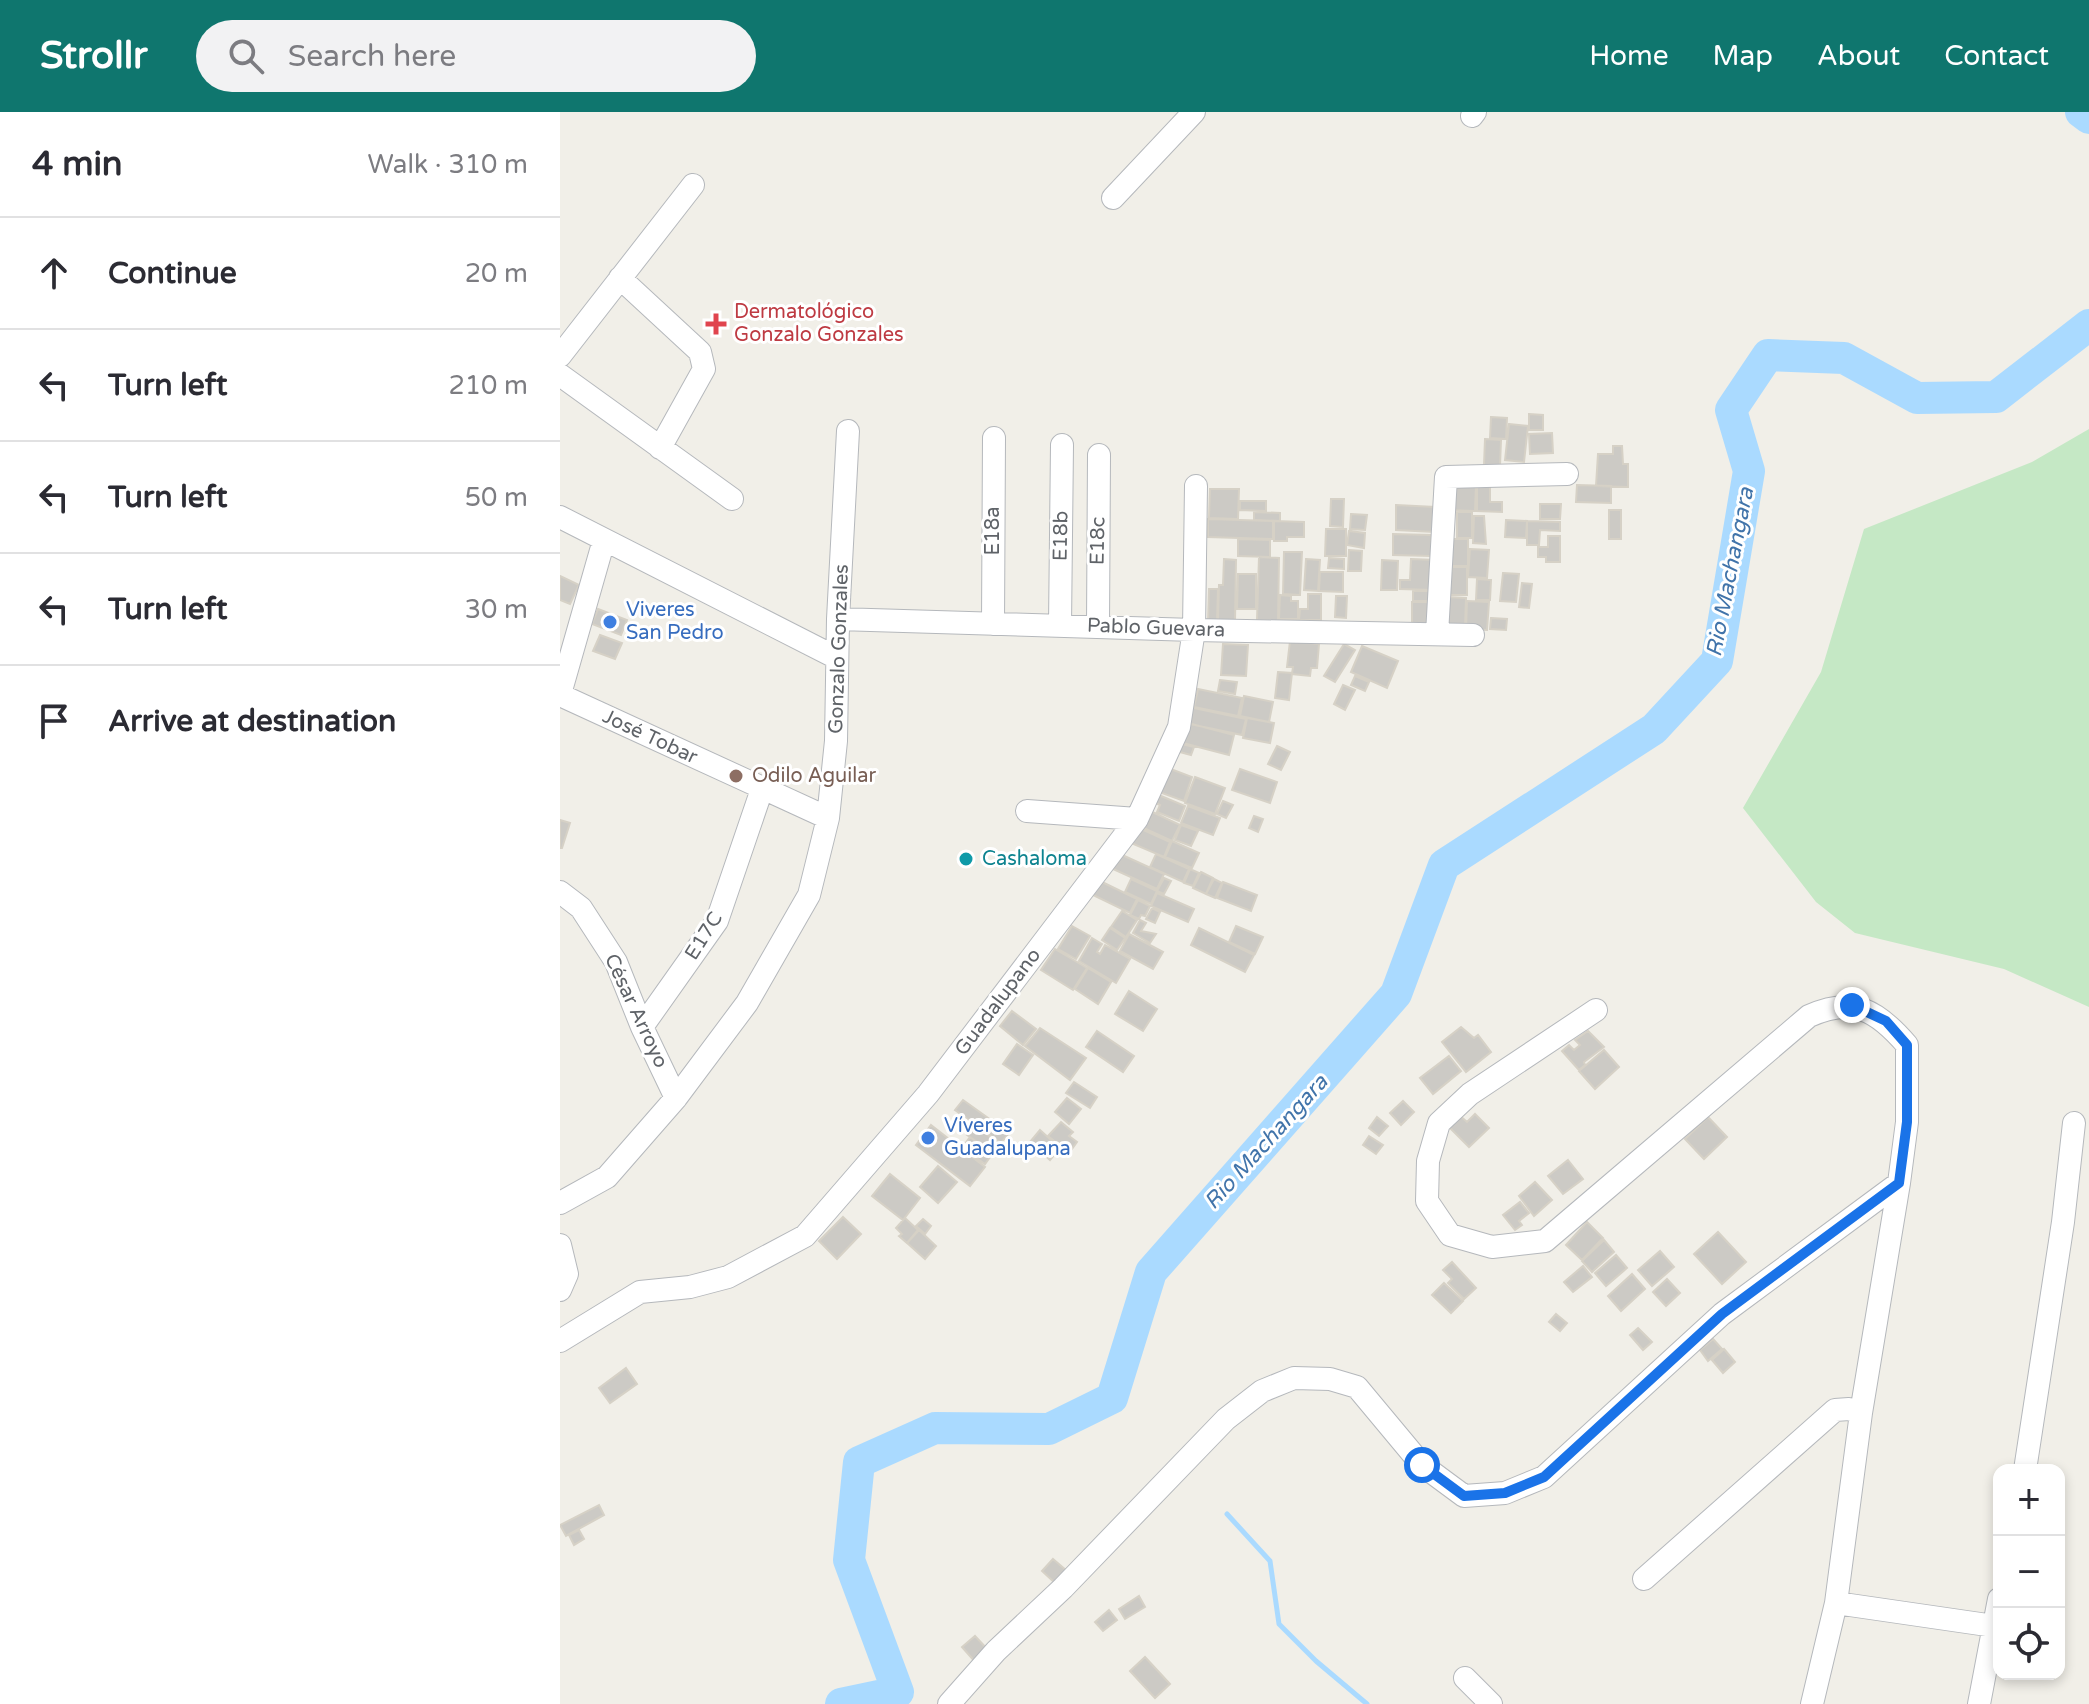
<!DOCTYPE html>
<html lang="en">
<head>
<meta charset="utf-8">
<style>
  :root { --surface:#fff; --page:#f2f2f3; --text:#2b2b33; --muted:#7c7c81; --line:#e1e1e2; --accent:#0f766e }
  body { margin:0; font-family:"Varela Round",sans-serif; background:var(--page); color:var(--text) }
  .controls { position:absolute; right:24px; bottom:24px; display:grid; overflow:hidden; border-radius:16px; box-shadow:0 4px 12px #0003 }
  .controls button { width:72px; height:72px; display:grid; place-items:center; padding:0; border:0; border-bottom:2px solid var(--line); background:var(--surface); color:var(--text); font:40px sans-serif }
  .stop { position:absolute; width:24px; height:24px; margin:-18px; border:6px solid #1a73e8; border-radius:50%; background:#fff }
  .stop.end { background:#1a73e8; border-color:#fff; box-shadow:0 2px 8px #0008 }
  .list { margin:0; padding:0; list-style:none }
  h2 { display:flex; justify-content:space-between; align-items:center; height:104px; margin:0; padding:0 32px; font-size:34px }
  h2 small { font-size:26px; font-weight:400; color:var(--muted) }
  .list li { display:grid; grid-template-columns:52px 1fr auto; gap:24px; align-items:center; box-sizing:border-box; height:112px; padding:0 32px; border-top:2px solid var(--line) }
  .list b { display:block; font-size:30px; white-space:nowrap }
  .list em { font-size:26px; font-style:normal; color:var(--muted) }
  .icon { flex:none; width:44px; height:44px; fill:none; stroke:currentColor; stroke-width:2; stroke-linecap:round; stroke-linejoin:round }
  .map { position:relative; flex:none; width:1529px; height:1592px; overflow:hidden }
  header { display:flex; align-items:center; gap:48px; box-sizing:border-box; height:112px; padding:0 40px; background:var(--accent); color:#fff }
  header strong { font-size:38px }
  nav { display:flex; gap:44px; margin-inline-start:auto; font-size:28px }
  .search { width:560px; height:72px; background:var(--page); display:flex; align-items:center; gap:20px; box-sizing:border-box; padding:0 28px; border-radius:44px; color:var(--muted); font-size:30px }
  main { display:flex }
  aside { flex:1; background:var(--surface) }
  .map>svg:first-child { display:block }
  .green { fill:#c5e8c5 }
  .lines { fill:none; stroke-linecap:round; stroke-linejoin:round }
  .stream { stroke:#aadaff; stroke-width:5 }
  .river { stroke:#aadaff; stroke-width:32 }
  .building { fill:#cccac5; stroke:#d6d1c6; stroke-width:2 }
  .minor-casing { stroke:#b5b8bc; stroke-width:24 }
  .minor { stroke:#fff; stroke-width:22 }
  .route { stroke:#1a73e8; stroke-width:10 }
  .health-dot { fill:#e0444e; stroke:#fff; stroke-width:3 }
  .shop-dot { fill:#3f7fe0; stroke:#fff; stroke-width:3 }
  .education-dot { fill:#8d6e63; stroke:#fff; stroke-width:3 }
  .culture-dot { fill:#0f9aa8; stroke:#fff; stroke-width:3 }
  .labels { text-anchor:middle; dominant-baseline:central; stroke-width:6; stroke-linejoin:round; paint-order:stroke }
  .health-label { font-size:20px; fill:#be3a42; stroke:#fff; text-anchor:start }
  .street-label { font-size:20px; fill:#5f6368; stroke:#fff }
  .shop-label { font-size:20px; fill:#366cbe; stroke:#fff; text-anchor:start }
  .education-label { font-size:20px; fill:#785e54; stroke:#fff; text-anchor:start }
  .culture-label { font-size:20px; fill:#0d838f; stroke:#fff; text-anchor:start }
  .water-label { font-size:22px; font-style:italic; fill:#4174aa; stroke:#fff }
</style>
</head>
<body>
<header>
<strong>Strollr</strong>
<div class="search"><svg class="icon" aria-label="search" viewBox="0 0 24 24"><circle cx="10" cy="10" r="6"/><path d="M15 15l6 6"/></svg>Search here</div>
<nav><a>Home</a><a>Map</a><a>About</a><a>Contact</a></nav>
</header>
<main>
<aside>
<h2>4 min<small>Walk · 310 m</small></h2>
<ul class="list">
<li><svg class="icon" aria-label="ahead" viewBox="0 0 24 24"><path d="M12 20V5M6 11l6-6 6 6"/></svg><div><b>Continue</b></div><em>20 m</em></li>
<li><svg class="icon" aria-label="left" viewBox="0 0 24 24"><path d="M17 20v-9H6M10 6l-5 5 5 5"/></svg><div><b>Turn left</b></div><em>210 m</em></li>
<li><svg class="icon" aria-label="left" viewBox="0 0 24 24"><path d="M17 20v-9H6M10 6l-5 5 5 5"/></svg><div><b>Turn left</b></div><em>50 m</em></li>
<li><svg class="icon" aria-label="left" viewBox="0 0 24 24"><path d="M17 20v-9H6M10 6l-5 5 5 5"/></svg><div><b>Turn left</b></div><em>30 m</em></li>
<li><svg class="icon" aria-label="arrive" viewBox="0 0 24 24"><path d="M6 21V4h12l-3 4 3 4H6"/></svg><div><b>Arrive at destination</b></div></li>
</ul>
</aside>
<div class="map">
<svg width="1529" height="1592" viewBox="0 0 1529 1592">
  <rect width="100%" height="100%" fill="#f1efe8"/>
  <path class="green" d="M 1529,317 L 1529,895 L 1444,857 L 1295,821 L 1256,790 L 1183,696 L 1261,560 L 1304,417 L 1472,350 Z"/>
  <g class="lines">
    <path class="stream" d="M 667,1402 L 710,1449 L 719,1512 L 756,1549 L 807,1592"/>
    <path class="river" d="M 1521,0 L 1529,6
      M 281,1592 L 338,1580 L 289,1448 L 299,1350 L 375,1316 L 489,1317 L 552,1286 L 591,1160 L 836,882 L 884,753 L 1094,617 L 1157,549 L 1189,359 L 1171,298 L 1208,243 L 1284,246 L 1357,286 L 1436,285 L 1529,213"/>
  </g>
  <path class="building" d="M 969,302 L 983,303 L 983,318 L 969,318 Z
    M 931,305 L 947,306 L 946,327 L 930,326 Z
    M 949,312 L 968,314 L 964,350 L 945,348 Z
    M 992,321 L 993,341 L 970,342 L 969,322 Z
    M 925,327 L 941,328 L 940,354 L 924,353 Z
    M 1053,334 L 1062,334 L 1063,352 L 1068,352 L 1068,375 L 1036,374 L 1038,342 L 1053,342 Z
    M 887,373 L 916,373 L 915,399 L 886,398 Z
    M 1017,373 L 1051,374 L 1051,391 L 1016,390 Z
    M 917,374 L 930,374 L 930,390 L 942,390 L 942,400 L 917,399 Z
    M 650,377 L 679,377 L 678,407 L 649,406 Z
    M 771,387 L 784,387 L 783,415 L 770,414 Z
    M 680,389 L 706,389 L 706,399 L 680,398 Z
    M 980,392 L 1001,392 L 1000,407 L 980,407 Z
    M 836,393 L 875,395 L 874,420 L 836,418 Z
    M 1049,398 L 1061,398 L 1061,427 L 1049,427 Z
    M 694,400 L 720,401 L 720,409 L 694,408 Z
    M 897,400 L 912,400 L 912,426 L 897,426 Z
    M 791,402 L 807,403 L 805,418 L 790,417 Z
    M 914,404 L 924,404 L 926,432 L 913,431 Z
    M 648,407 L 713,409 L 713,427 L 648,425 Z
    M 946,408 L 967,409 L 966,426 L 945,425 Z
    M 714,409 L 744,410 L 744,425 L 727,425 L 727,429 L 714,429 Z
    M 967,409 L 1000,410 L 1000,419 L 980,418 L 979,433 L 967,433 Z
    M 766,417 L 786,417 L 786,444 L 765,444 Z
    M 789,419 L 805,421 L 804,436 L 787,433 Z
    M 833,422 L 871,423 L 871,444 L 833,443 Z
    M 988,424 L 1000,424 L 1000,450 L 986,450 L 986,445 L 978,445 L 978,435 L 988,435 Z
    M 678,427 L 710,428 L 710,445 L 678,444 Z
    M 884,427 L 908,427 L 908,454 L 883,454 Z
    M 910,437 L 929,438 L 927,466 L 908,465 Z
    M 789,438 L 802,439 L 801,459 L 788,459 Z
    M 724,440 L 742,440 L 740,483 L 723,482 Z
    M 699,445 L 719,446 L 718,509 L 697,508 Z
    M 769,446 L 784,447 L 784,457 L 768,456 Z
    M 664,447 L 676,448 L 675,509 L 658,509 L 659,473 L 663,473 Z
    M 746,447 L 760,448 L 758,479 L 744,478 Z
    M 851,447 L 875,448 L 873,478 L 840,477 L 840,468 L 850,468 Z
    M 822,448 L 838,449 L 837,478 L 821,478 Z
    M 892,455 L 907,455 L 907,483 L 888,483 L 889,458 L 892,459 Z
    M 760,460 L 783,460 L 783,480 L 759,479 Z
    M 943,461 L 959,462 L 956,490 L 940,489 Z
    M 678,462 L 696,462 L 696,497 L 677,497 Z
    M 0,464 L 19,473 L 10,492 L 0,488 Z
    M 917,467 L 931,468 L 930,488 L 916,488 Z
    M 962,471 L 972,472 L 969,496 L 959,495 Z
    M 649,477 L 658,477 L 657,510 L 648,510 Z
    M 853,479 L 871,479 L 870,489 L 853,489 Z
    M 748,482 L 761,482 L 761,508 L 739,508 L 740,497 L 748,497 Z
    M 720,483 L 731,484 L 731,489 L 738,489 L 738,507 L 719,507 Z
    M 776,484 L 787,484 L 786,506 L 775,505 Z
    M 887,485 L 906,486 L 905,515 L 886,514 Z
    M 907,489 L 929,490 L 927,518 L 906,517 Z
    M 852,490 L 870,490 L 870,515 L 852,515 Z
    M 38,497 L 67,508 L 61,523 L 32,512 Z
    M 931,506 L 947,507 L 946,518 L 930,517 Z
    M 40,523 L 62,531 L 55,547 L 33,539 Z
    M 730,529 L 759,532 L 757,556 L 751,556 L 750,564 L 732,562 L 733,555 L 727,555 Z
    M 663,532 L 688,533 L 686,564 L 661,563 Z
    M 784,532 L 795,538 L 775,570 L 764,564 Z
    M 802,534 L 838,549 L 827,576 L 791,560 Z
    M 718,560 L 732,561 L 729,588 L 715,586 Z
    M 795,564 L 809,570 L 805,579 L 791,573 Z
    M 660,568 L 677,570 L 675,582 L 658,579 Z
    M 783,573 L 795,578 L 785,598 L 774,592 Z
    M 638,577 L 682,586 L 678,604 L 634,595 Z
    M 684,584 L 713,590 L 709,610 L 680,604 Z
    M 629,595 L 686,607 L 682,623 L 625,611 Z
    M 687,606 L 714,611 L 710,631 L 683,626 Z
    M 624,610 L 674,623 L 669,643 L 619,630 Z
    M 618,631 L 634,635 L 631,643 L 616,639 Z
    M 717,634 L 730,640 L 721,658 L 708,652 Z
    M 608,656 L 632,665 L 624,689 L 599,680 Z
    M 680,657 L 717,670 L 710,691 L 672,678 Z
    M 635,665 L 665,676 L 655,702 L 625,691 Z
    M 594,681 L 625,694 L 619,709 L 597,700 L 600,693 L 591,689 Z
    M 663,689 L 673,693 L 666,706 L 657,702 Z
    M 628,694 L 660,706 L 653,723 L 621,711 Z
    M 586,697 L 620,713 L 612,729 L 579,714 Z
    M 694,704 L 703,707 L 698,720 L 689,716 Z
    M 0,708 L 10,711 L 2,736 L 0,736 Z
    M 621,713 L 638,719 L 631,734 L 615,728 Z
    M 577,715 L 610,730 L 604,745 L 571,731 Z
    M 612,729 L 639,741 L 632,756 L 605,745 Z
    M 560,742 L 604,762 L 597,777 L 553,757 Z
    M 596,742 L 629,757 L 623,770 L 590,755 Z
    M 630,757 L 639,761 L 633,774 L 624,771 Z
    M 641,760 L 653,766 L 646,782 L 633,776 Z
    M 604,766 L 611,769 L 604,782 L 597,779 Z
    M 571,767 L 597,779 L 591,792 L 565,780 Z
    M 654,767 L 662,771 L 655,786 L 646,782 Z
    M 538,768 L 577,787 L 570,801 L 531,782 Z
    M 663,770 L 697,783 L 691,799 L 657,786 Z
    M 597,781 L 634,797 L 628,810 L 591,794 Z
    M 578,788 L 590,794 L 585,804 L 581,803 L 579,807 L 570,803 Z
    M 592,796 L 600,800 L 595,811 L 586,807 Z
    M 562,799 L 577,808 L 566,825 L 551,815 Z
    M 580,808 L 586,811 L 581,819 L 596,822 L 590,831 L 573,821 Z
    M 512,814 L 530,824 L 516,847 L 498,837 Z
    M 676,814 L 703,825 L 695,842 L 669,830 Z
    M 550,816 L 565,826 L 557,838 L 542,828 Z
    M 639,816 L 694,843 L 685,860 L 631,833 Z
    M 569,822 L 603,840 L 593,857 L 560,839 Z
    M 532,826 L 542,832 L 537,840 L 540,842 L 545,833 L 570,847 L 556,871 L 519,849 Z
    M 495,837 L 527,856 L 513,878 L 481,858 Z
    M 528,856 L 551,870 L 538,892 L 515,877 Z
    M 569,879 L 597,897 L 583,919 L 555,902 Z
    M 452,899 L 476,917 L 463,933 L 440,914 Z
    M 901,915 L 914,926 L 918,923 L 931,940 L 906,960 L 882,930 Z
    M 480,916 L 526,946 L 510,968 L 465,934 Z
    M 537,919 L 574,944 L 563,960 L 526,935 Z
    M 1028,919 L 1044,935 L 1024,950 L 1025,953 L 1019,958 L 1002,939 L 1009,933 L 1014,938 L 1020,933 L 1015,928 Z
    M 457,932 L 473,943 L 459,963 L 443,952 Z
    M 1044,938 L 1059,955 L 1035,977 L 1019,959 Z
    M 889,944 L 901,959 L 873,982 L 860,966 Z
    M 514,970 L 537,985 L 530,996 L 506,981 Z
    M 507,986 L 521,997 L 509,1012 L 495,1000 Z
    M 403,988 L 449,1021 L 441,1031 L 395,998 Z
    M 843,989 L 854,1000 L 841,1013 L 830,1001 Z
    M 898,1002 L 907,1010 L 915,1002 L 929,1016 L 909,1035 L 887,1013 Z
    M 817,1005 L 828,1014 L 819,1024 L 809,1016 Z
    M 1148,1005 L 1167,1025 L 1144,1047 L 1125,1027 Z
    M 501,1010 L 513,1020 L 509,1024 L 517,1030 L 509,1041 L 488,1024 Z
    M 371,1013 L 425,1055 L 410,1074 L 356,1033 Z
    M 414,1013 L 440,1032 L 433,1041 L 407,1023 Z
    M 480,1018 L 500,1036 L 490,1048 L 470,1030 Z
    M 809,1024 L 823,1033 L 816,1042 L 803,1033 Z
    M 410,1025 L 433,1041 L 425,1052 L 402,1036 Z
    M 1008,1048 L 1023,1067 L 1003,1082 L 988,1064 Z
    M 378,1054 L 397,1070 L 378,1091 L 360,1075 Z
    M 330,1062 L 360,1086 L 343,1108 L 312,1084 Z
    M 975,1070 L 992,1088 L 974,1104 L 959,1084 Z
    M 960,1090 L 969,1101 L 959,1109 L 962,1113 L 955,1118 L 943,1103 Z
    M 283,1105 L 301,1122 L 277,1147 L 259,1129 Z
    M 345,1106 L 358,1118 L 347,1131 L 339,1124 L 342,1122 L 336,1116 Z
    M 363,1107 L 371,1114 L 365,1122 L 356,1114 Z
    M 1027,1110 L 1043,1126 L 1022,1148 L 1006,1133 Z
    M 359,1118 L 376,1134 L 365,1147 L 347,1131 Z
    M 1158,1120 L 1186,1150 L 1162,1172 L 1134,1142 Z
    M 1044,1128 L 1054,1140 L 1032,1160 L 1022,1149 Z
    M 1100,1139 L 1114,1155 L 1092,1174 L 1078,1158 Z
    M 1056,1143 L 1067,1156 L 1046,1174 L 1035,1161 Z
    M 892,1150 L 916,1176 L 904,1187 L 888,1171 L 892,1167 L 883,1158 Z
    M 1023,1154 L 1032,1165 L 1013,1180 L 1004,1170 Z
    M 1072,1162 L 1085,1177 L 1061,1199 L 1048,1184 Z
    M 1107,1167 L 1120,1181 L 1106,1194 L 1093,1180 Z
    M 884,1171 L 903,1189 L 891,1201 L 872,1183 Z
    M 996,1202 L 1007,1211 L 1000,1219 L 989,1210 Z
    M 1078,1216 L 1092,1230 L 1083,1238 L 1070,1223 Z
    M 1153,1227 L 1162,1237 L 1148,1249 L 1140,1238 Z
    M 1164,1237 L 1175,1250 L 1163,1261 L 1152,1248 Z
    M 66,1256 L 77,1272 L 50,1291 L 39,1276 Z
    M 39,1393 L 44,1403 L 6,1424 L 0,1413 Z
    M 19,1418 L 24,1427 L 14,1433 L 9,1423 Z
    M 493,1447 L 506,1458 L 495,1471 L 482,1459 Z
    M 579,1484 L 585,1495 L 565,1507 L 559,1497 Z
    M 549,1498 L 557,1508 L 543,1519 L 535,1510 Z
    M 415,1524 L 430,1540 L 417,1552 L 402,1535 Z
    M 585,1545 L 610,1572 L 595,1586 L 570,1559 Z"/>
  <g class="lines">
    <defs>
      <path id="minor" d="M 912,4 L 915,0
        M 553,86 L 634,0
        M 60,166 L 140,240 L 144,257 L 100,336
        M 0,244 L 133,73
        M 0,263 L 172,387
        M 0,405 L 277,546
        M 278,507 L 634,518 L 913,523
        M 433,512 L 434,326
        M 500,514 L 502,333
        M 538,515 L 539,343
        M 877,522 L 886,365 L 1007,362
        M 0,582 L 44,428
        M 0,583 L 268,706
        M 467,699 L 577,707
        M 0,780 L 21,796 L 56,850 L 82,915 L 116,986
        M 1036,898 L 910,982 L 879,1011 L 868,1049 L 867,1089 L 890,1123 L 932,1135 L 985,1129 L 1249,904 C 1293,884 1317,898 1347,933 L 1347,1010 L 1339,1071 L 1301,1301 L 1276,1491 L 1252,1592
        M 82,915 L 157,809 L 202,677
        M 0,1091 L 47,1065 L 116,986 L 187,891 L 249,783 L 268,706 L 276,629 L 278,507 L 288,319
        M 0,1133 L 7,1162 L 0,1178
        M 0,1229 L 80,1180 L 130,1175 L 168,1165 L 245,1124 L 368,982 L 577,707 L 619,615 L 634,518 L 636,374
        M 1465,1358 L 1503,1110 L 1514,1011
        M 1084,1467 L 1275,1298 L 1289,1297 L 1301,1301
        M 1276,1491 L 1434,1514
        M 905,1566 L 931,1592
        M 389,1592 L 436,1539 L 503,1476 L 666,1307 L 702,1279 L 734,1266 L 770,1267 L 797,1275 L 862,1353 L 904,1384 L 945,1381 L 984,1365 L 1162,1202 L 1339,1071
        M 1419,1592 L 1439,1487"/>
    </defs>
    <use href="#minor" class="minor-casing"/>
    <use href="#minor" class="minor"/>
  </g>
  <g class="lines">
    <path class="route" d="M 862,1353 L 904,1384 L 945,1381 L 984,1365 L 1162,1202 L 1339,1071 L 1347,1010 L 1347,933 L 1326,909 L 1292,893"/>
  </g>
  <path class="health-dot" d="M152 200h8v8h8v8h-8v8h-8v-8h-8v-8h8z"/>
  <g class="shop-dot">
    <circle cx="50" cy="510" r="8"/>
    <circle cx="368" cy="1026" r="8"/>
  </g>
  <circle class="education-dot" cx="176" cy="664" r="8"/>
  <circle class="culture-dot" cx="406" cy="747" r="8"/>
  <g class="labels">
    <g class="health-label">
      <text x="174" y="200">Dermatológico<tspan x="174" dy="23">Gonzalo Gonzales</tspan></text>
    </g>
    <g class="street-label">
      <text transform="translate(433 419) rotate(-90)">E18a</text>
      <text transform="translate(501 424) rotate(-89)">E18b</text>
      <text transform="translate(538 429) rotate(-89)">E18c</text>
      <text transform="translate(596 516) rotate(2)">Pablo Guevara</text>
      <text transform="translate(279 537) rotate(-88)">Gonzalo Gonzales</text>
      <text transform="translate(90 625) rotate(25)">José Tobar</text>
      <text transform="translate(144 824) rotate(-58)">E17C</text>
      <text transform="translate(438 890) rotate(-53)">Guadalupano</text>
      <text transform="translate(76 899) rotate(65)">César Arroyo</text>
    </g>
    <g class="shop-label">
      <text x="66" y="498">Viveres<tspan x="66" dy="23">San Pedro</tspan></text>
      <text x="384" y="1014">Víveres<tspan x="384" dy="23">Guadalupana</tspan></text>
    </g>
    <g class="education-label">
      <text x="192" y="664">Odilo Aguilar</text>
    </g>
    <g class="culture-label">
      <text x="422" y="747">Cashaloma</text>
    </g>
    <g class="water-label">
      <text transform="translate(1170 460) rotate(-79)">Rio Machangara</text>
      <text transform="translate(706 1030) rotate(-48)">Rio Machangara</text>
    </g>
  </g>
</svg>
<div class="controls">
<button>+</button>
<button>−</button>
<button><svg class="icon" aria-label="locate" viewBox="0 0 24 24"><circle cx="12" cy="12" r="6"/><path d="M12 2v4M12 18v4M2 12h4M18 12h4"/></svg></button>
</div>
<div class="stop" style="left:862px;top:1353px"></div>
<div class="stop end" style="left:1292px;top:893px"></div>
</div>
</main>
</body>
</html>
